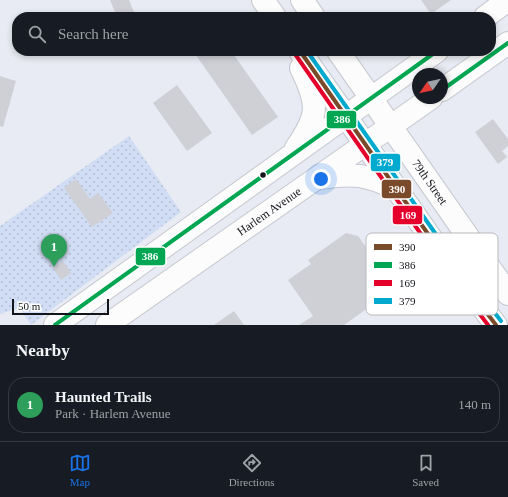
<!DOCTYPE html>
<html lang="en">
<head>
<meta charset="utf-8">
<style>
  :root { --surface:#171b24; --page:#242831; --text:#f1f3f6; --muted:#9ea1a6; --line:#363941; --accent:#1a73e8 }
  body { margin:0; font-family:Georgia,serif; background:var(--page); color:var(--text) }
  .compass { position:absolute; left:412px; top:68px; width:36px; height:36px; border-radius:50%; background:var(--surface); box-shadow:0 2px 6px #0003; rotate:236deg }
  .scale { position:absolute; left:12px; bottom:10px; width:97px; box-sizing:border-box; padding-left:4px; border:2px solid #13151a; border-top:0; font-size:11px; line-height:14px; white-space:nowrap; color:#13151a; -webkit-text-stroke:3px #fff; paint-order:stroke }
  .you { position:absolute; left:321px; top:179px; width:14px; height:14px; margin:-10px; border:3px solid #fff; border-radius:50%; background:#1a73e8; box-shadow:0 0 0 6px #1a73e833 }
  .badge { display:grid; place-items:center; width:26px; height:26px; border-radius:50%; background:var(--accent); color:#fff; font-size:13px; font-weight:700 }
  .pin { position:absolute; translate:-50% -33px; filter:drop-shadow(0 1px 2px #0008) }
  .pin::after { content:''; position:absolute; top:21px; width:14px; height:12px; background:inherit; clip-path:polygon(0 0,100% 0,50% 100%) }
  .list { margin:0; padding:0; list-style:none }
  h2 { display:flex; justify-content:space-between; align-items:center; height:52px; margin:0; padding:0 16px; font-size:17px }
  h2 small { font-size:13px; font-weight:400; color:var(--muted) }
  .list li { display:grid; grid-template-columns:26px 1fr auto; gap:12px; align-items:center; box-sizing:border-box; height:56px; margin:0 8px 8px; padding:0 8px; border:1px solid var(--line); border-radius:16px }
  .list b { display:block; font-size:15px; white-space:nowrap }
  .list p { margin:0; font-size:13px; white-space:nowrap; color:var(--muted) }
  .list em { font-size:13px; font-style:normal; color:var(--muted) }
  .icon { flex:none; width:22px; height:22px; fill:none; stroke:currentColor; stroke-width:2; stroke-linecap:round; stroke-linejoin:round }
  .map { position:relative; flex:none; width:508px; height:325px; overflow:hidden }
  .search { position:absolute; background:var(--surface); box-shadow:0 2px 6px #0003; left:12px; right:12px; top:12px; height:44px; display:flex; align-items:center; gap:10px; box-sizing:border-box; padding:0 14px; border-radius:16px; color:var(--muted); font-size:15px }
  .sheet { height:116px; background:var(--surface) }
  nav { display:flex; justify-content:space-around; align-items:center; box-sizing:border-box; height:56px; border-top:1px solid var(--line); background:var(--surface); font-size:11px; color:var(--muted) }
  nav a { display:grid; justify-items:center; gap:2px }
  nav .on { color:var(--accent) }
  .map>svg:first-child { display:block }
  .park { fill:url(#park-dots) }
  .building { fill:#ced0d6 }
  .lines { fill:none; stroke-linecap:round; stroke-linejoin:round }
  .major-casing { stroke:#c5c8ce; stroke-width:24 }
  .major { stroke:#fcfcfd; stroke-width:22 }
  .bus-1-casing { stroke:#fff; stroke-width:7 }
  .bus-2-casing { stroke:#fff; stroke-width:7 }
  .bus-3-casing { stroke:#fff; stroke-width:7 }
  .bus-4-casing { stroke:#fff; stroke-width:7 }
  .bus-1 { stroke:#7a4b2a; stroke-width:4 }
  .bus-2 { stroke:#00a651; stroke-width:4 }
  .bus-3 { stroke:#e4002b; stroke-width:4 }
  .bus-4 { stroke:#00a9ce; stroke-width:4 }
  .bus-dot { fill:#13151a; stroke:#fff; stroke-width:1.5 }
  .labels { text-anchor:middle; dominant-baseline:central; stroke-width:3; stroke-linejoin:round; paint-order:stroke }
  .street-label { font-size:12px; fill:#13151a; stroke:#fff }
  .key { fill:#fff; stroke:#b8b9ba; stroke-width:1 }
  .key-label { font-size:11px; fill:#13151a }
  .line-badge { stroke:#fff; stroke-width:1.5 }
  .badge-label { font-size:11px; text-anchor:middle; font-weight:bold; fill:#fff }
</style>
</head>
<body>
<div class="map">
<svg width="508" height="325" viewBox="0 0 508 325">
  <defs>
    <pattern id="park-dots" width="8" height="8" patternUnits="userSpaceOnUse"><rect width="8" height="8" fill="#d1ddf4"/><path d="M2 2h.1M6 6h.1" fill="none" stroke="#b3bdd1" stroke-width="1.8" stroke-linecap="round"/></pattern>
  </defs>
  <rect width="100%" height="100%" fill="#e8ebf3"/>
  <path class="park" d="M 129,136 L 181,212 L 31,325 L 19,308 L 0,314 L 0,226 Z"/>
  <path class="building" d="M 110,0 L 129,0 L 136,17 L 117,17 Z
    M 421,0 L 451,0 L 431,14 Z
    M 193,51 L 231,51 L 278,117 L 252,135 Z
    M 0,76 L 16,81 L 3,127 L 0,126 Z
    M 177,85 L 212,133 L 187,151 L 153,103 Z
    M 493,119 L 508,139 L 508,146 L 502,151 L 507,157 L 498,164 L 475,132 Z
    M 76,179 L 90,199 L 98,193 L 113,213 L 92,227 L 64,188 Z
    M 346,233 L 358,236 L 385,274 L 383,276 L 393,290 L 344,325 L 299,325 L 313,316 L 288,280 L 311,264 L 308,260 Z
    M 63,261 L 71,273 L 61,280 L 53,268 Z
    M 234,311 L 244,325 L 214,325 Z"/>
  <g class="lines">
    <defs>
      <g id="major">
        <path d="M 263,0 L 275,17"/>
        <path d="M 302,0 L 314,17"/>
        <path d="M 485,17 L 508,0"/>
        <path d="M 300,51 L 449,264 L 496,325"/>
        <path id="s1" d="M 338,51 L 508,294"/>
        <path d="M 442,90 L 508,43"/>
        <path d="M 296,148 C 319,115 319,105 301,68"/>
        <path d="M 320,178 C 354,173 366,174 397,189"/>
        <path d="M 55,325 L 437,51"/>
        <path id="s2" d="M 107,325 L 431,98"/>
      </g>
    </defs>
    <use href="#major" class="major-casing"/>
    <use href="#major" class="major"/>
    <defs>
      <path id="bus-1" d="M 300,51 L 449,264 L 496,325"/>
      <path id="bus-2" d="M 442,90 L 508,43
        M 55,325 L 437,51"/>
      <path id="bus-3" d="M 295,54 L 444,267 L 488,325"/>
      <path id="bus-4" d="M 307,51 L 454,260 L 501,321"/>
    </defs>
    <use href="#bus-1" class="bus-1-casing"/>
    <use href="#bus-2" class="bus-2-casing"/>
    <use href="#bus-3" class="bus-3-casing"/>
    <use href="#bus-4" class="bus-4-casing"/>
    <use href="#bus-1" class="bus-1"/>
    <use href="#bus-2" class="bus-2"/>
    <use href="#bus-3" class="bus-3"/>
    <use href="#bus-4" class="bus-4"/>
  </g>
  <circle class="bus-dot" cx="263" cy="175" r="3.5"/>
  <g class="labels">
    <g class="street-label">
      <text stroke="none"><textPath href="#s1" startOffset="160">79th Street</textPath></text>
      <text stroke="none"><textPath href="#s2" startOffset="198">Harlem Avenue</textPath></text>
    </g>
  </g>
  <rect x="366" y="233" width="132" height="82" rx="6" class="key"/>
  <rect x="374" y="244" width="18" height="6" fill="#7a4b2a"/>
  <rect x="374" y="262" width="18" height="6" fill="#00a651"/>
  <rect x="374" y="280" width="18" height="6" fill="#e4002b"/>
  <rect x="374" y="298" width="18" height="6" fill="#00a9ce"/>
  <g class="key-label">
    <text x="399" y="251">390</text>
    <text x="399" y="269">386</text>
    <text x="399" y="287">169</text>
    <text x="399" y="305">379</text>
  </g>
  <g class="line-badge">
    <rect x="326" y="110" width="31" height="19" rx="4" fill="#00a651"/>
    <rect x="370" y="153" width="31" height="19" rx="4" fill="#00a9ce"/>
    <rect x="381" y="179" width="31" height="20" rx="4" fill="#7a4b2a"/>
    <rect x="392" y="205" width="31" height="20" rx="4" fill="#e4002b"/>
    <rect x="135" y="247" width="31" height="19" rx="4" fill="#00a651"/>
  </g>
  <g class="badge-label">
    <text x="342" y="123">386</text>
    <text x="385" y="166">379</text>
    <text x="397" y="193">390</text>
    <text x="408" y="219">169</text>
    <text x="150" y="260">386</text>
  </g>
</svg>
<svg class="compass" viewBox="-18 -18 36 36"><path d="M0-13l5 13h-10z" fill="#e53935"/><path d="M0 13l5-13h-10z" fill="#9ea1a6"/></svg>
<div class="scale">50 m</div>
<div class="you"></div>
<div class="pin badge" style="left:54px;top:267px;background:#2e9e5b">1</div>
<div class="search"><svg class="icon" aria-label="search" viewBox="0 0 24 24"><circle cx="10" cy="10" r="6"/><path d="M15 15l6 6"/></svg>Search here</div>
</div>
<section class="sheet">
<h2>Nearby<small></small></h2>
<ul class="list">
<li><span class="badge" style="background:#2e9e5b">1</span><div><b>Haunted Trails</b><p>Park · Harlem Avenue</p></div><em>140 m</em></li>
</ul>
</section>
<nav>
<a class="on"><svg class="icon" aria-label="map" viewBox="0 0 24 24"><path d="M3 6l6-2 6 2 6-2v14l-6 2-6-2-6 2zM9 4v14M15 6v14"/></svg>Map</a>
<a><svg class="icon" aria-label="directions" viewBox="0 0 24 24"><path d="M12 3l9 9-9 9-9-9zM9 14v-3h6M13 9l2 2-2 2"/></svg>Directions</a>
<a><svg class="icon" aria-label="saved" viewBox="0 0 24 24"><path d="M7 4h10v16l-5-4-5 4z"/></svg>Saved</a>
</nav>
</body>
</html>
